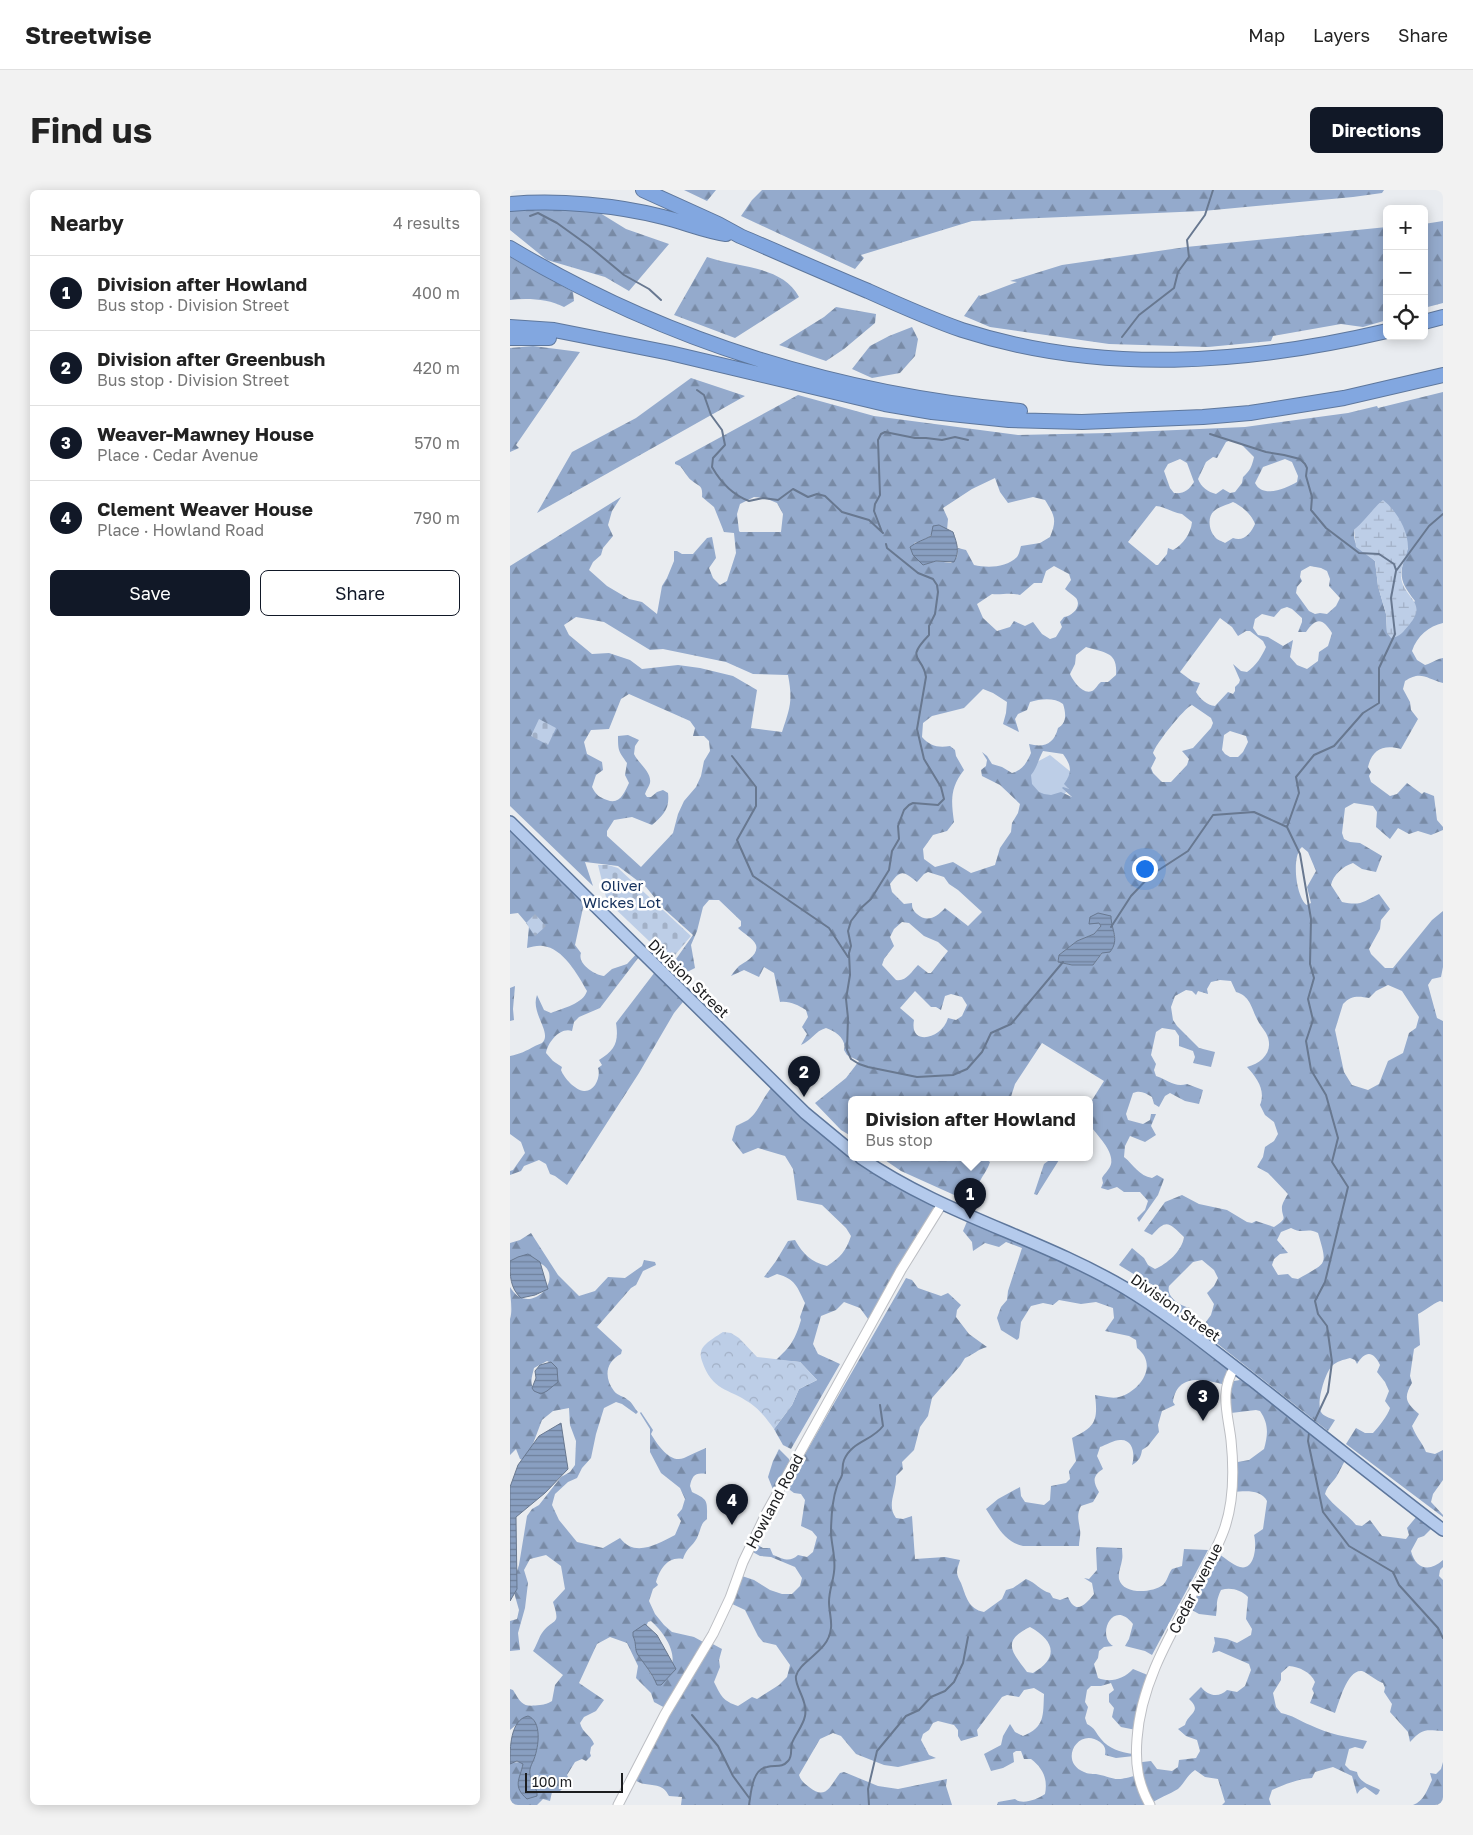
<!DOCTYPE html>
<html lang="en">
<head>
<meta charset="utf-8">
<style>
  :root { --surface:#fff; --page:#f2f2f2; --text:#222; --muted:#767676; --line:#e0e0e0; --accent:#111827 }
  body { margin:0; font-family:"Golos Text",sans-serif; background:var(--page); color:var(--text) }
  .controls { position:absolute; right:15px; top:15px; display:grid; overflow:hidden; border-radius:8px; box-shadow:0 2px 12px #0003 }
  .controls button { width:45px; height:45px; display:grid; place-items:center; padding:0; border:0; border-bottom:1px solid var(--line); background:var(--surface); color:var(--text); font:25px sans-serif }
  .scale { position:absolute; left:15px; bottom:12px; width:98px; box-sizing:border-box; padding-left:5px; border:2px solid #1c1d1f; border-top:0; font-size:14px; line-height:18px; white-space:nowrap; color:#1c1d1f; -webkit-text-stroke:4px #fff; paint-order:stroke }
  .you { position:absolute; left:634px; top:678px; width:18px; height:18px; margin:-12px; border:4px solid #fff; border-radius:50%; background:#1a73e8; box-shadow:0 0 0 8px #1a73e833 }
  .badge { display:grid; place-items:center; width:32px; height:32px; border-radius:50%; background:var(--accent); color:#fff; font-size:16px; font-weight:700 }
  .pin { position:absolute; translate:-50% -41px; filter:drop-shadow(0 1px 2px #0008) }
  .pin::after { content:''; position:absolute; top:26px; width:18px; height:15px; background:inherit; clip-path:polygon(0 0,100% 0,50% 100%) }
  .popup { position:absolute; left:338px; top:906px; width:245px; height:65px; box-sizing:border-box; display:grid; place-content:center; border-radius:8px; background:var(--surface); filter:drop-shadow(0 1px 4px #0005); font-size:16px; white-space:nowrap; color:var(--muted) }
  .popup b { font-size:19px; color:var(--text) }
  .popup::after { content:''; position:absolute; left:50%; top:100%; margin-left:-10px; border:10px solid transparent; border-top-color:var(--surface) }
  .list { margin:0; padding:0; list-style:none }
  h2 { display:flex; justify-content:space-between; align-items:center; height:65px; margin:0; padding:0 20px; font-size:21px }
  h2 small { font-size:16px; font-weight:400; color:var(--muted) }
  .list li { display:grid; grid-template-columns:32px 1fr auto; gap:15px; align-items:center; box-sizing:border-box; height:75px; padding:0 20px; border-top:1px solid var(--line) }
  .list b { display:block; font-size:19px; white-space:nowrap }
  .list p { margin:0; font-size:16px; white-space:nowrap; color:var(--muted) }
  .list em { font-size:16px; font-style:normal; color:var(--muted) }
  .actions { display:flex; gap:10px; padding:15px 20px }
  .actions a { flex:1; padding:11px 0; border:1px solid var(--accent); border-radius:8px; text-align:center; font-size:18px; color:var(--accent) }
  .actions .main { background:var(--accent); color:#fff }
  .icon { flex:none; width:28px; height:28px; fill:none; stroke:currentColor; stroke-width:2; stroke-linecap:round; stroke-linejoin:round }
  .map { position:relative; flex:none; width:933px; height:1615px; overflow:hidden; border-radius:8px }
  header { display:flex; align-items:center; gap:30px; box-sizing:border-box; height:70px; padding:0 25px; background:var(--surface); border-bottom:1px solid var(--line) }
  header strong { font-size:24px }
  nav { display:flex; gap:28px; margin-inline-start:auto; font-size:18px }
  .intro { display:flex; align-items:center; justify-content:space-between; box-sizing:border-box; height:120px; padding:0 30px }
  h1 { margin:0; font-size:35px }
  .button { padding:12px 22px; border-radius:8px; background:var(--accent); color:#fff; font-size:18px; font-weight:700 }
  main { display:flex; gap:30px; padding:0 30px }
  aside { flex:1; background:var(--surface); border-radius:8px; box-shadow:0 2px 12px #0003 }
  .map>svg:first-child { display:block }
  .green { fill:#bdcee7 }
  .forest { fill:url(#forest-firs); fill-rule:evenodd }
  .wetland { fill:url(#wetland-marsh) }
  .cemetery { fill:url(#cemetery-stones) }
  .park { fill:url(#park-crowns) }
  .water { fill:url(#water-rules); stroke:#687890 }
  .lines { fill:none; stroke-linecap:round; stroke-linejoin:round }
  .stream { stroke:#687890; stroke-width:2 }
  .minor-casing { stroke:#bcbec3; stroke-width:11 }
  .major-casing { stroke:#5e779c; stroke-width:14 }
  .highway-casing { stroke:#5e779c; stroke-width:16 }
  .minor { stroke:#fff; stroke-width:9 }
  .major { stroke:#b4caec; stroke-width:11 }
  .highway { stroke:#82a7e0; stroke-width:14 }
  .labels { text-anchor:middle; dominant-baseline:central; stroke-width:5; stroke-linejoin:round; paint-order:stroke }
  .park-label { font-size:15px; fill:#132f5b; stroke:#fff }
  .street-label { font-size:15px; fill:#1c1d1f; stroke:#fff }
</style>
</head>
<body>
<header>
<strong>Streetwise</strong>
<nav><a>Map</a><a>Layers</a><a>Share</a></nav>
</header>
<div class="intro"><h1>Find us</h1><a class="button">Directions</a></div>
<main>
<aside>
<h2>Nearby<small>4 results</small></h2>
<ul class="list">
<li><span class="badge">1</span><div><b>Division after Howland</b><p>Bus stop · Division Street</p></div><em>400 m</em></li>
<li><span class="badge">2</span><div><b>Division after Greenbush</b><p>Bus stop · Division Street</p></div><em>420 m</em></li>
<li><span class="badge">3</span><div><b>Weaver-Mawney House</b><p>Place · Cedar Avenue</p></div><em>570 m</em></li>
<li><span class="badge">4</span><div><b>Clement Weaver House</b><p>Place · Howland Road</p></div><em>790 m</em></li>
</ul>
<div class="actions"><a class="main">Save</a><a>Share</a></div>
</aside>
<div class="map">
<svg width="933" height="1615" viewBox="0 0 933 1615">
  <defs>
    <pattern id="forest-firs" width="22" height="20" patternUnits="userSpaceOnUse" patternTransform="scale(1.25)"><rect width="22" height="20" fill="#94aacc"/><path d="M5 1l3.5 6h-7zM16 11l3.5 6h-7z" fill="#788aa5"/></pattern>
    <pattern id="wetland-marsh" width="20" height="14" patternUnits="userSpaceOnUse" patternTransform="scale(1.25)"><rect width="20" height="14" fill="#bdcee7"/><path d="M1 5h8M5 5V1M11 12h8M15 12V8" fill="none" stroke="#a2b0c6"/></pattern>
    <pattern id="cemetery-stones" width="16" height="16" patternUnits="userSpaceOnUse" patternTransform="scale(1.25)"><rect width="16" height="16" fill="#bdcee7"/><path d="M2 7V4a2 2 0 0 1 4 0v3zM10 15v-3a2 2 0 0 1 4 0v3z" fill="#a2b0c6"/></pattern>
    <pattern id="park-crowns" width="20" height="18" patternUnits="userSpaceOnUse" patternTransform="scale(1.25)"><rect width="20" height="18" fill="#bdcee7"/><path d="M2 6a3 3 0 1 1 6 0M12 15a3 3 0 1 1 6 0" fill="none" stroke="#a2b0c6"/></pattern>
    <pattern id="water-rules" width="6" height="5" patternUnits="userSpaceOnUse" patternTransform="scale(1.25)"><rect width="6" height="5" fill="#899fc1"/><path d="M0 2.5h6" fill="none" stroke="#6f819c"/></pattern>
  </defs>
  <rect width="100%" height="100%" fill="#e9ecf0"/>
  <path class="green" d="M 540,565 L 567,587 L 543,620 L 510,581 Z"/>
  <path class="forest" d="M 174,0 L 206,0 L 197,11 Z
    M 252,0 L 874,0 L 872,3 L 843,7 L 693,21 L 462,31 L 351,65 L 354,68 L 345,79 L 231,26 L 242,10 Z
    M 29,18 L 70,20 L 90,23 L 116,39 L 159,54 L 119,101 L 95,87 L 37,70 L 0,40 L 0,20 Z
    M 933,31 L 933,113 L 914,118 L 914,34 Z
    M 877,37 L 877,130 L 853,137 L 831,134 L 763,146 L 761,151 L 698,157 L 599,154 L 480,137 L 454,126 L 469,105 L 470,106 L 507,92 L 500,91 L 552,75 L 676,57 Z
    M 0,67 L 63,102 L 64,111 L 54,117 C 38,109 18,108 0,110 Z
    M 197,67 C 228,78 272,75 289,107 L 225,148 L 164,125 Z
    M 326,117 L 366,124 L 365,133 L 334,159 L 316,171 L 269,155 L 314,127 Z
    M 402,137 L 408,149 L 405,166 L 390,183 L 362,188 L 342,179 L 360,156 L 379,146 Z
    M 23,156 L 70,162 L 6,255 L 9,258 L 0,262 L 0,158 Z
    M 181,188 L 235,206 L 27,323 L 62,262 L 126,228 Z
    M 933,202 L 933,433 C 919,436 907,446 902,461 L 907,470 L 915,475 C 922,473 926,469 933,468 L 933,493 C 917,489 911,480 895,491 L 893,499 L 900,512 L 901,520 L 908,529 L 891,559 C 874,554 862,559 858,577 L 861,582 L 859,586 L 861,592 L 880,606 L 887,604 L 897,593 L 912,604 L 914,602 L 924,606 L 927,630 L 933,637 L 933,640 L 921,645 L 908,641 L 899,644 L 888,638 L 880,649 L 866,637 L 867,622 L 863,616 L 844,613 L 835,618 L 832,643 L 834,649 L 840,652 L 850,653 L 872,666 L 866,682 L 852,679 L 843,673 C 833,676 823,685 821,695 L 832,712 C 851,716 853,712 869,704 L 880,719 L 871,730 L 870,739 L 859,759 L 861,764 L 875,778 L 883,778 L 922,730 L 933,721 L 933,777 L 931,787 L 922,789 L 918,795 L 927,828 L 933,831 L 933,1112 L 930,1111 C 922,1114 916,1120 908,1124 L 910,1155 L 904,1159 L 900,1186 L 902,1193 C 893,1208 896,1213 909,1224 L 902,1236 C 906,1247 912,1252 916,1262 L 925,1264 L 933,1260 L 933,1290 L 923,1304 L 921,1312 L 933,1325 L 933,1327 L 836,1254 L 846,1238 L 855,1243 L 863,1243 C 868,1238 878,1225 880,1218 L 875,1211 L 879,1201 L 875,1192 L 867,1182 L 870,1175 C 863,1160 855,1161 847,1174 L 845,1170 L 840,1168 C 833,1170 827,1171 822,1176 C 815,1183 806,1213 811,1222 C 813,1226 820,1228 825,1230 L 818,1241 L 690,1140 L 701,1125 L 704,1114 L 697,1103 L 704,1096 L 708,1088 L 704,1080 L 692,1070 L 683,1072 L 659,1096 C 656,1107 670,1116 680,1118 L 674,1126 L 656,1112 L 658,1110 C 653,1097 641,1095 630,1088 C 623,1084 616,1079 609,1075 L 622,1058 L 634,1068 L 638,1075 L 645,1079 C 657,1074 672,1061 674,1047 C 659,1033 657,1028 642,1045 L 634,1041 L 655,1012 L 672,1005 L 689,1014 L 717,1020 L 737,1032 L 742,1033 L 746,1031 L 764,1037 C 780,1027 771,1029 772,1016 C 773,1012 776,1007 778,1004 L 758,983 L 747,977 L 753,967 L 755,957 L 764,951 L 768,944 L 764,932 L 755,925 L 750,915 C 756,900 747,888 737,877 C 753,873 765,860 756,843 C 753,838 749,834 747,829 C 741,817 740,806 726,802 L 721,791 L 710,790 L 701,792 L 697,799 L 698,804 L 688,801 L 686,805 L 682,801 L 676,800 L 665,806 L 661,817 L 663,830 L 667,836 L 689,858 L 705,862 L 701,877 L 683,873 L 685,867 L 683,861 L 669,856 L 669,846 L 665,840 L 652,838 L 646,842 L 641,865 L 646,874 L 644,880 L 646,886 C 658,890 665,898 677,894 L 693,900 L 689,914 L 675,911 L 660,903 L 655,906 L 649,917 L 644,914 L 642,907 C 635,903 631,900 623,903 L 616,924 L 618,930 L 633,934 L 640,930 L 641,924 L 646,924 L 641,936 L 646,945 L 635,952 L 620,946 L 615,956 L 614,967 C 624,975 629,986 642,988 L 647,985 L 654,989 L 648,1005 L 629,1032 L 627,1028 L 635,1020 L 638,1011 L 630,1002 L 614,1002 L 607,997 L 598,1000 L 591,998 L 593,993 L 592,988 C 594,984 600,979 601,974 C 604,962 589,947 582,938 L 579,939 L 579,915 L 594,891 L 532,853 L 505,894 L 500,910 L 341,910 L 341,946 L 331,940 L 305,913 L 336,888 L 349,871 L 337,865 L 334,860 C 337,849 325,841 316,838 C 305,841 301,851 291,855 L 297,844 L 292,837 L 298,827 L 296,820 C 287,815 281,811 270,812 L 264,783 L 254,777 L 249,787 L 234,780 L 221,786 C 223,783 226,779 229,776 C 235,772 249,765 246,755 C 244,749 233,743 228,738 L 231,736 L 231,731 L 209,710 L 199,710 L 193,717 L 187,741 L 181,755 L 185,778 L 177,782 L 166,769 L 183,745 L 154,719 L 136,697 L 108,676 L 75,672 L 83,696 L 0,616 L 0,376 L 111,307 L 102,321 L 98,335 L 103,346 L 93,358 L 91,365 L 83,372 L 79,380 L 97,396 L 119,409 L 132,412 L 147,424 L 152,396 L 157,388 L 164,371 L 164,361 L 167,361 L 172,364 L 183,364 L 197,348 L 202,347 L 206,368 L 199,378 L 203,388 L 210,395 L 217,391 L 226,363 L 224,343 L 214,342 L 204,317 L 192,307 C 193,294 189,297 181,290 C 177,287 174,280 170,276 L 165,274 L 165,272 L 288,205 L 364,226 L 508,245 L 598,243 L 735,237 L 838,223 L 867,216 L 868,218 ZM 721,250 L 731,254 L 744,267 C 742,276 740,281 733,287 L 732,293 L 725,302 L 720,303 L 713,299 L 706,304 C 698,302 691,297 688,289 L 696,272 L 703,267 L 707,268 L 716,252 ZM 670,269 L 677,273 L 684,292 C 679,300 674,304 664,303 L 660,298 L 654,281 L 658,274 ZM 775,269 L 782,272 L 788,286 L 787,292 C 776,298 753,309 745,293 L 753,277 ZM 485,288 L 490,302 L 498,313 L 523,307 L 535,310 C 545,326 547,330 540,347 L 530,353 L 511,356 C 510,359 509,365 507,367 C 496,378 477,378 464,375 L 456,360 L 448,358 L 447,367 L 441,373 L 426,371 L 413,375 L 404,353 C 417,351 422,345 429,335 L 437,340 L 438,329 L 433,318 L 462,299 ZM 244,307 L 255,308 L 267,313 L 273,324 L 271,342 L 230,342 L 229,341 L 227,324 L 230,314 ZM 723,312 C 732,316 742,325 745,334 C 741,343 734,352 723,348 L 715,353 C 712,351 707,350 705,347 C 699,341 697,327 704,321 C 708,317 717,315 723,312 ZM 646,316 C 656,317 663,323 672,324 L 682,332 C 681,343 673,355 663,360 L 658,358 L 657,364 L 648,375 L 646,375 L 618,352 ZM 853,333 L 898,358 C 889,383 888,390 905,411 L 877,443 L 876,424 L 868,396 L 865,371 C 853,359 843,360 844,340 ZM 544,376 L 559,384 L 561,390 L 555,399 C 558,402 563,405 566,408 C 572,416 563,426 554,427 L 550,432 L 552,437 L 546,447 L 540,449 L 532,444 L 523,432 L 515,436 L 504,431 L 500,437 L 487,441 L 473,428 L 467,414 L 482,404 C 492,405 500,402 510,405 L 524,393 L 532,393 L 536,381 ZM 800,376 L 811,378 L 817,381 L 820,389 L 819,396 L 830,408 L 826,416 L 817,424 L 810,423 L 805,424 L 799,421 L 786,403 L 787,397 L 792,391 L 790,387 L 791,381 ZM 777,417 L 782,419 L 792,428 L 792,432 L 788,442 L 796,442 C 806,427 813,428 822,443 L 818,456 L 809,462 L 808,471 L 797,479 L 787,475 L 780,467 L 783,450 L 773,456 L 758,447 L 748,445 L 743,438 L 745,429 L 752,424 L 764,427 L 771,419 ZM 66,427 L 94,432 L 140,460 L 153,459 L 216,472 L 243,484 L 278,485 C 283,511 280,518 272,542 L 241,538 L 247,500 L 223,486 L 190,478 L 168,475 L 132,479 L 120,470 L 99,463 L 82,464 L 59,445 L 54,435 ZM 710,428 L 722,437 L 728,446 L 736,441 L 740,441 L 753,451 L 756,457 C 752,466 746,476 737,482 L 731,481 L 723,474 L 730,490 L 729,493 L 725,497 L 725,501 L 723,504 L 718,502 L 705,516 C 697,515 690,509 686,502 L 690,493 L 682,491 L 670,482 ZM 576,457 C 594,463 608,461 606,485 L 598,492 L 591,492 C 588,494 585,500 582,501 C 573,505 563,491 560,484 L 565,474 L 566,465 ZM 473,499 L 483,503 L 497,512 L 496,523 L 493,534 L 509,542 L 505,529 L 508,524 L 517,520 L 520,512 C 530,509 544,507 553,514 C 556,523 557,533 548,538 C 544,554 534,558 519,554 L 521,563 C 517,572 513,580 502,583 L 492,577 L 482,574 L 477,566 L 472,562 L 477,570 L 476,576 L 471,580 L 472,586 L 490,595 L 510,614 L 508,623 L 502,633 L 501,642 L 490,658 L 485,675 L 461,683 L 443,672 L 425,677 L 414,669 L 413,659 L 423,645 L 437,641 L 444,632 C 441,610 440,598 454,580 L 446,566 L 445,560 L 440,556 C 428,558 420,556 412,547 L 413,533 L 422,526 L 454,518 ZM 119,504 L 180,531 L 185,538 L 183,546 L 194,546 L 199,551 L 200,561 L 194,571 L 191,586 L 186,597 L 174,611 L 168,624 L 163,643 L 131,677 L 97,646 L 97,641 L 104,630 L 122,627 L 142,635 C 153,625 160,619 158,603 L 153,600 L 147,602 L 141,607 L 137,607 L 135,604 C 136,600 139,597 140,593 C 142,582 128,573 124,564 L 125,556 L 129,550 L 118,545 L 108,546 C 108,562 109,561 117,573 L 115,585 L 119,593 C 114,603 110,615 97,610 C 89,607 86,605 82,597 L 86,585 L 93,580 L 92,572 L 77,564 L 74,552 L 81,540 L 99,539 L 111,509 ZM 682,515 L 701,528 L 703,533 L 701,538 L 683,558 L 672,561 L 679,569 L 677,575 L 661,592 L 652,592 L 643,583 L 641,578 L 646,568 L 643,563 C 645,555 674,518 682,515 ZM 720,541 L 736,546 L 738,552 L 733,562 L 728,567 L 720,567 L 715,564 L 712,560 L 714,545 ZM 533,561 L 553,564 C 561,575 563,582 554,594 L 559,599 L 553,597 L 552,598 L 562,607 L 551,602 L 541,605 L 534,604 L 529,602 L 522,594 L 521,585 C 527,578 528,570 533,561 ZM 792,657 L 798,662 L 806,681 L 797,697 L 801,713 L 797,715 C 786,708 781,666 792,657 ZM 418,682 L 434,687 L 439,694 L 448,700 L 472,722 L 458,736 L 435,718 C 427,727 417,733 407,724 C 403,720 402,719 402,713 L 394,714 L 382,702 L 380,694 C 391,679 393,681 407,692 L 414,684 ZM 392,732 L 399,733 L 414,746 L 428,752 L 438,761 L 421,783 L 418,783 L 408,775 C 401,782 396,792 386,790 L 372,775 L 374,769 L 384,756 L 380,747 L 384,739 ZM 589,733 L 601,735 L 605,747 L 583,775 L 562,775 L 548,772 L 549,765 L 567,751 L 584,744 L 591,736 ZM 878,795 L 892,801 L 909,827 L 906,838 L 899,843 L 893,863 L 878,871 L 869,894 L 858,900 L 842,895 L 834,882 L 825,840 L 833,814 C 841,805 849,806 859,808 L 866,801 ZM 405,801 L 421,817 L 426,817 L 431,820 L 435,806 L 441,804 L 452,807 L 457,815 L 452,826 L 446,830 L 438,828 C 432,849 399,857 404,830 L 390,818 ZM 781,1038 C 794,1045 796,1037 808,1043 C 818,1077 817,1072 788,1089 L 782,1088 L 778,1084 L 768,1085 L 762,1075 L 764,1069 L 770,1064 L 778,1063 L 767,1050 L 771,1042 Z
    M 0,638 L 79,714 L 73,718 L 65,755 L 71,763 C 67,774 85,785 94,786 L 102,779 L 117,774 L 129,761 L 132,763 L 90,818 L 69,827 L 64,832 L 62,841 C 50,837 38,852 36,863 L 43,871 L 52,877 L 51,880 C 54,888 65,900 74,901 C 85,902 91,886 88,878 L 92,875 L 89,870 C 105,860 109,852 106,833 L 148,778 L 177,807 L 164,823 L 129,883 L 57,995 L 45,986 L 40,984 L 36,974 L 29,970 L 14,976 L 11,981 L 0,985 L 0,981 L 3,980 L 15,963 L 11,952 L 0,944 L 0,866 C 10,864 16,861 25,856 C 27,855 30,854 32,853 C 43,843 20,823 27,805 L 34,820 L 41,823 C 53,818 73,814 77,801 C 68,785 53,758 33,756 C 28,755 22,757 17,758 L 19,736 L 8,723 L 0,724 Z
    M 5,796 L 3,819 L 4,830 L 0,831 L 0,798 Z
    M 263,896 L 341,966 L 341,968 L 344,968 L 379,992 L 429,1011 L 361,1133 L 350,1118 L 334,1112 L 326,1120 L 311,1126 L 303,1154 L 308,1164 L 330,1174 L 281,1259 L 273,1255 L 264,1239 L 282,1215 L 289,1199 L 307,1190 L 290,1172 L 266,1170 C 281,1156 285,1150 291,1130 L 290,1127 L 295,1113 C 287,1097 286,1089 267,1084 L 258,1088 L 254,1087 L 266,1071 L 278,1051 L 285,1050 C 293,1064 301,1072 317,1076 C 330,1068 336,1061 341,1046 L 336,1038 L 312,1015 L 287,1010 L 283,979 L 275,966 L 248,958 L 233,964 L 222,950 L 226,936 C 230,934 234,932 238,930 C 249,922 253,906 263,896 Z
    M 372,968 L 474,968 L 480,972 C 477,983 465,993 467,1004 L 462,1013 L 391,981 Z
    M 542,968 L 555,968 L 549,970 L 527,1005 L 524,1004 L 534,974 Z
    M 458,1029 L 566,1078 L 608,1100 L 635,1116 L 718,1179 L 712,1194 C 691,1189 667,1184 663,1212 L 665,1215 L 652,1221 L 648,1235 L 649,1242 L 638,1256 L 632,1260 C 631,1267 629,1271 622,1275 C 625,1266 624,1249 610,1250 C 604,1250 596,1255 590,1257 L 587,1266 L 593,1279 C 582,1286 583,1292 589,1302 L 583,1312 L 571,1316 C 566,1325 569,1331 570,1340 C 571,1345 569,1351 569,1356 L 513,1356 C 494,1352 486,1334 476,1319 L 488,1309 L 510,1297 L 511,1306 L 515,1312 L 534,1315 L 540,1310 L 541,1296 L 556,1293 L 560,1289 L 559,1281 L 566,1271 L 562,1248 C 586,1237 588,1230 585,1205 C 592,1206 602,1209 609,1207 C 630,1201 649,1175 627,1158 L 626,1150 L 619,1146 L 595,1141 L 604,1128 L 603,1118 L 586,1112 L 571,1114 L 549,1110 L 543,1115 L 533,1113 L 521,1116 L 511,1132 L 509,1148 L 507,1150 L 491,1140 L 487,1128 L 491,1117 L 497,1110 L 498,1101 L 512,1058 L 496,1052 L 489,1057 L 475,1053 L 463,1061 L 462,1052 L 453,1041 Z
    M 21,1043 L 48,1085 L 69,1106 L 85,1101 L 98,1087 L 115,1088 L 132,1076 L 134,1070 L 145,1072 L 146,1075 L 133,1081 L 126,1095 L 121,1098 L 87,1137 L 112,1160 L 111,1164 C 95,1172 94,1188 104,1201 C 108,1206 114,1206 118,1210 C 122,1212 125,1219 128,1222 L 126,1224 L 112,1214 L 106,1212 L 94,1218 L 86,1244 L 81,1268 L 72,1278 L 67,1288 L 58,1292 L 45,1304 L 42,1315 L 49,1330 L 67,1352 L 93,1358 L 110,1348 C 125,1368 147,1354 165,1345 L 171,1331 L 167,1325 L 172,1319 L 175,1309 L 170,1298 L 151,1283 L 140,1262 L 140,1239 L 130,1223 L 131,1222 L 143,1240 L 141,1244 C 147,1254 160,1274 174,1268 C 181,1265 188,1261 196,1258 L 196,1284 C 185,1282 182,1286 180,1296 L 182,1302 C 199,1310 197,1311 197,1329 C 190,1334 191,1340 187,1348 C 182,1357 177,1357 173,1369 C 158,1366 150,1379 146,1392 L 148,1395 L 143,1399 L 139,1411 L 145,1424 L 154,1435 L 162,1442 L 184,1447 L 195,1453 L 199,1452 L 212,1459 L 209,1470 L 210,1477 L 204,1492 C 211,1506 213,1511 228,1516 L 242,1507 L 247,1509 L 269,1495 L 277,1487 L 280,1475 L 266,1455 L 253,1452 L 248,1446 L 235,1420 L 218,1412 L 229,1385 L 244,1390 L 260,1400 L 272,1404 L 282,1404 L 290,1396 L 292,1388 L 285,1377 L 261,1367 L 250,1366 L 239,1360 L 242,1352 L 253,1358 L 260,1358 L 263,1365 C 274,1369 279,1373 288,1365 L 297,1367 L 303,1362 L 307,1347 L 302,1341 L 291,1336 L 295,1310 L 291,1304 L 284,1303 L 276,1297 L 396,1088 L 402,1090 L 408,1098 L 431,1106 L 438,1103 L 451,1115 L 447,1120 L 446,1127 L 459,1144 L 477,1157 C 468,1159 463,1165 455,1168 L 450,1176 L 422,1208 L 418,1226 L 410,1237 L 404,1260 L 392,1272 L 393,1279 L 386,1286 C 387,1301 376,1315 386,1328 L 393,1329 L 402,1326 L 405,1369 L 435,1367 L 450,1370 C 449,1374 447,1378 447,1382 C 447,1386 449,1389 451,1393 C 456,1406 458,1419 474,1422 L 492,1409 L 496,1400 L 503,1398 L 516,1389 C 527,1393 529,1400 540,1403 L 543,1408 L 550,1410 L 558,1407 C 566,1426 576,1414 584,1404 L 582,1393 L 574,1388 L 579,1389 L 587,1380 L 586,1359 L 587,1357 L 612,1358 C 612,1362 613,1366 612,1370 C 611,1377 608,1381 609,1389 C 613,1405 642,1403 653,1395 C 658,1390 658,1384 662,1379 L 672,1376 L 674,1359 L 698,1360 L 642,1465 L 635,1461 L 615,1456 L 619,1449 L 623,1434 C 603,1408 586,1445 603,1456 L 594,1457 L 589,1461 L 588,1468 L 584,1474 L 588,1488 C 600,1493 614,1489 623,1479 L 640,1486 L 626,1540 L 611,1537 L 602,1527 L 604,1518 L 599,1512 L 599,1504 L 604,1500 L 601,1493 L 591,1496 L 581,1496 L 577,1500 L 575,1512 L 578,1517 L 575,1528 L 577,1534 C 586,1539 585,1542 591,1549 C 599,1559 610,1562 623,1564 L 624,1566 L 606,1568 L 595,1565 C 596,1559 595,1556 590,1552 C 568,1536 548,1572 574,1582 C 578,1584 582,1584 586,1584 C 606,1588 602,1592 624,1586 L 624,1573 L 641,1571 L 647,1579 L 662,1581 L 668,1577 L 669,1570 L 686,1568 L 690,1561 L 687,1550 L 676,1546 L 668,1539 L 675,1535 C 678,1523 693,1522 679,1509 L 691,1497 C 698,1506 709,1508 717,1500 L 727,1502 L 735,1496 L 741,1480 L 739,1474 L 709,1461 L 702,1463 L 705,1453 L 704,1447 L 717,1449 L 727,1453 L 741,1445 L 742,1439 L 736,1429 L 738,1407 C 731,1400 721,1397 711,1400 C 705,1413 708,1414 706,1426 L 689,1424 L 680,1419 L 708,1364 C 715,1367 722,1375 730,1377 C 745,1381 747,1355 744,1345 L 753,1339 L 757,1311 C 751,1299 735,1301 723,1302 L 722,1273 L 739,1270 L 754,1259 C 758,1245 759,1234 750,1221 L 746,1220 L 721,1223 L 720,1197 L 724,1191 L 730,1190 L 750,1203 L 836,1269 C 833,1274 831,1278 828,1284 C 824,1292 817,1295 815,1304 C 824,1317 837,1324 846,1335 L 852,1336 L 860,1330 L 872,1346 L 896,1349 L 899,1345 L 897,1338 L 907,1326 L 922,1338 L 914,1346 L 908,1348 L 901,1361 C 906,1380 920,1382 933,1370 L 933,1377 L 930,1380 L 929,1386 L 933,1390 L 933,1541 C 915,1540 913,1538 900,1552 L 898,1542 L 880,1522 L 882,1514 L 874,1502 L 875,1498 L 873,1493 C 866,1491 858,1483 852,1481 C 837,1479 829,1513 825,1523 L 800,1513 L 804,1503 L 802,1499 L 805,1492 C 801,1482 789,1477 779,1476 L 771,1483 L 771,1490 L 763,1503 L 766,1517 L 771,1523 C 782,1525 790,1531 800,1535 C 818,1544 837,1547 857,1551 L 853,1559 L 845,1557 L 839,1559 L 835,1575 L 840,1580 L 847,1582 C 849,1593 861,1595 870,1600 L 868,1604 L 866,1605 L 855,1597 L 850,1600 L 847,1604 L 842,1586 L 823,1577 L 805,1582 L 802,1588 C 787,1589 776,1594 762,1600 L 759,1609 L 761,1615 L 712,1615 L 715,1612 L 708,1589 L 695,1587 L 685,1580 C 676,1586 675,1593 668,1599 C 660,1604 648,1608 639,1615 L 487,1615 L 488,1612 L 505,1609 C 512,1615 526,1610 535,1604 C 538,1589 533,1578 521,1569 L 514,1569 L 511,1561 L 506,1561 L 503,1563 L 504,1572 L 493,1578 L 481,1581 L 474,1564 L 491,1555 L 493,1546 L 500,1534 L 505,1542 L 513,1546 C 535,1537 533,1526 534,1504 L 524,1498 L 514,1500 L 509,1507 L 497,1505 L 492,1507 L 467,1540 L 468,1546 L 451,1551 L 448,1546 L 448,1540 L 444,1535 L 428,1531 L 423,1533 L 419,1540 L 413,1544 L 411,1550 L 419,1565 L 426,1568 L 388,1577 L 374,1575 L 346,1564 L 331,1546 L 323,1543 L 310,1549 L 289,1585 C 291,1591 294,1593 299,1597 C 316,1611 320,1596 330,1583 L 334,1582 L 368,1596 L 388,1599 L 437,1589 L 436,1596 L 442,1615 L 171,1615 L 172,1607 L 159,1606 C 153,1594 145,1596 135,1594 C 131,1594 127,1591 123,1589 L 157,1519 L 144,1512 L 141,1503 L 126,1488 L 128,1476 L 117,1453 L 100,1447 L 87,1454 L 69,1493 L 94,1510 L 86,1521 L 74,1527 L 70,1533 C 73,1544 81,1545 84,1554 L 81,1557 L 80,1563 L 81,1566 L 76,1571 L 72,1569 L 65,1572 L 57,1585 L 60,1591 L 50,1601 L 42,1602 L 40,1611 L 33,1609 L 27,1615 L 4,1615 L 0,1613 L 0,1573 L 10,1572 L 13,1529 L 0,1540 L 0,1499 L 3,1500 C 12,1515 13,1517 30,1515 C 36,1514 37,1514 42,1511 L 45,1495 L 53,1485 L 23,1461 C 26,1457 30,1445 32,1443 C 44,1427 51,1437 43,1412 L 55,1399 L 51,1376 L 36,1365 L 20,1369 L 14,1380 L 18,1393 L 15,1418 L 8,1443 L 10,1460 L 0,1461 L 0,1431 L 7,1429 L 9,1420 L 5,1406 L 3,1393 L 9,1375 L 17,1326 L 22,1319 L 29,1315 L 51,1287 L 60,1282 L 65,1275 L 66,1251 L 60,1235 L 59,1218 L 43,1221 L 32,1230 L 21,1259 L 13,1270 L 10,1269 L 6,1259 L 0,1265 L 0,1129 C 3,1120 0,1107 0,1097 C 2,1100 5,1104 8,1106 C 30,1120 56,1080 26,1072 C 23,1071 19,1069 15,1069 C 11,1069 4,1072 0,1073 L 0,1053 L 10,1050 ZM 37,1171 L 43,1174 L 25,1201 C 19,1193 22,1187 24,1178 ZM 141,1431 C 154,1442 171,1467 158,1482 C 154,1486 151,1490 146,1492 C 131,1470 127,1457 138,1432 ZM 520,1437 C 545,1451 549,1468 523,1483 L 517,1482 C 502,1462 491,1451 520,1437 Z
    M 269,1259 L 279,1269 L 279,1273 L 264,1302 L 258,1287 L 263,1271 Z
    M 933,1572 L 933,1615 L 903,1615 C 914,1611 917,1600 922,1590 L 920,1583 L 926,1584 L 931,1579 Z"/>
  <path class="wetland" d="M 873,310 C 886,320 898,340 898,357 C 897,368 890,376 891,387 C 893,408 919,412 899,435 C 893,442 890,447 881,448 L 877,443 L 876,424 L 868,396 L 865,371 L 846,357 L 844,340 C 855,331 862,319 873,310 Z"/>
  <path class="cemetery" d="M 29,529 L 46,538 L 38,555 L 21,546 Z
    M 88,675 L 98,675 L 108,678 L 181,746 L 160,771 L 97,711 Z
    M 25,724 L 36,736 L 25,746 L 16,733 Z"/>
  <path class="park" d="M 213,1142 L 221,1143 L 229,1148 L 247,1167 L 290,1172 L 307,1190 L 289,1199 L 282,1215 L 264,1239 C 257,1229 250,1220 240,1213 C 218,1198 202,1201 192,1171 C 190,1166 190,1160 194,1156 C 198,1151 207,1146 213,1142 Z"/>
  <path class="water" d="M 429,335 L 443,342 C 447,354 450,361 444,372 L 426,371 L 413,375 L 403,365 L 400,357 C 406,352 414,350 421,346 L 423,336 Z
    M 588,723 L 601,726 C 601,740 610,749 600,762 L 592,763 L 583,775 L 562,775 L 548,772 L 549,765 L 567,751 L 584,744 L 591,736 L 589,733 L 579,734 L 580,727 Z
    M 18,1064 L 30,1072 L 38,1099 L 25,1105 L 11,1108 C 0,1098 0,1086 0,1071 L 8,1067 Z
    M 41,1172 L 47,1178 L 48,1192 L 37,1201 L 31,1204 L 24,1201 L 22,1198 L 26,1188 L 25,1181 L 30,1175 Z
    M 51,1233 L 58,1279 L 35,1303 L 6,1327 L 7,1399 L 0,1411 L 0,1297 L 8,1275 L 29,1246 Z
    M 135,1434 L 147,1445 L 166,1479 L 151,1495 L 147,1495 C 142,1483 135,1475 128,1465 C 124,1459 127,1454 123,1446 L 123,1442 Z
    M 18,1526 C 32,1531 29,1556 24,1569 C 22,1574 19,1578 20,1584 C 20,1592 28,1598 27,1606 L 17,1609 C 2,1596 10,1589 13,1574 L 7,1571 L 0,1574 C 0,1558 0,1530 18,1526 Z"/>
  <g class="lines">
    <path class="stream" d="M 20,26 L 28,23 L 47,33 L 79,56 L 114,85 L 139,99 L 151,110
      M 612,147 L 629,125 L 664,98 L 668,82 L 679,67 L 677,50 L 695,25 L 703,0
      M 187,200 L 194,205 L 201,225 L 212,240 L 215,255 L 203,268 L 202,277 C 210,291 223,305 239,311 L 253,308 L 268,310 L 283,299 L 298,307 L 307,304 L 315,306 L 332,322 L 359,330 L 373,343
      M 700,244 L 756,262 L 774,265 L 790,269 L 795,274 L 797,278 L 796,286 L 802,307 L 801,320 L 816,338 L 849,363 L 869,364 L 884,374 L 886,380
      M 372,342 L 364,321 L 365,314 L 370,305 L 368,250 L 371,244 L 375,242 L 405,248 L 416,248 L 432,250 L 445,247 L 458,250
      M 376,354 L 377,358 L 408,383 L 423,389 L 427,395 L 428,402 L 425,424 L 419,436 L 419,445 C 394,471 413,465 416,487 L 407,539 L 414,569 L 431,597 L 434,609 L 428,615 L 403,613 L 399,615 L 394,620 L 388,636 L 389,649 L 382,661 L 379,680 L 361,709 L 351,718 L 341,731 L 338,741 L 341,756 L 339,763 L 340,785 L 336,809 L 338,828 L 337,860 L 341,869 L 349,874 L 358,877 L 407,887 L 443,885 L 457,879 L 472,862 L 481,843 L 501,834 L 553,772
      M 222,566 L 246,597 L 246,616 L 227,650 L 243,686 L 319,738 L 338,767
      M 601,737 L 621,706 L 641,685 L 678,661 L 703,625 L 744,622 L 777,637
      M 804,1232 L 818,1202 L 822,1172 L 817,1136 L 808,1124 L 805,1111 L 815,1092 L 838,997 L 822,972 L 828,948 L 816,905 L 801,880 L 796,851 L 803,830 L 798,809 L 804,788 L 800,774 L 801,729 L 790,664 L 777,637 L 789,603 L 786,587 L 804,565 L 824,556 L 853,523 L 869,513 L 869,478 L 885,444 L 881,408 L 886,381 L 919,336 L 933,324
      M 799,1243 L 798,1251 L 813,1322 L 839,1356 L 883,1382 L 889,1395 L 928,1438 L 933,1448
      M 182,1525 L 208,1556 L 223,1586 L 240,1609
      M 239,1615 C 241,1603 242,1579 257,1577 C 266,1575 272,1578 278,1571 C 283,1566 280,1559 282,1553 C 286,1543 293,1536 295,1526 C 298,1510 284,1496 286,1486 C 290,1470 319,1462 321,1438 C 322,1430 319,1421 319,1412 C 319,1401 323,1392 324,1382 C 326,1370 322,1357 321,1344 C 321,1328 322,1311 327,1296 C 328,1292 331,1289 332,1285 C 333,1280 332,1275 334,1270 C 342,1251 362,1251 373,1236 L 370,1215
      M 359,1615 L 358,1599 L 367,1561 L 396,1526 L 409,1520 L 421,1507 L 435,1501 L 444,1492 L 453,1473 L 458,1447"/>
    <defs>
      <path id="minor" d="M 108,1615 L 155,1524 L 203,1444 L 220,1408 L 233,1372 L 257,1322 L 391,1080 L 432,1014
        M 640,1615 C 628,1594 625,1574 627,1549 C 631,1490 664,1439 691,1388 C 699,1372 709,1355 715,1337 C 724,1310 724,1279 721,1250 C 718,1224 709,1201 725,1177"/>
      <path id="major" d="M 0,632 L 295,923 L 341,961
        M 351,968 C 432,1024 530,1048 615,1098 C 660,1125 701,1159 743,1191 C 806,1241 869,1291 933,1340"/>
      <path id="highway" d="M 133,0 L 208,34 L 230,46 C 272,64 315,83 358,101 C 389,115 420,129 452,140 C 591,185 737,174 877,141
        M 0,14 C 49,10 106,15 153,27 C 174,32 195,41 216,44
        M 0,58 C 155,151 330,205 510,221
        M 914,132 L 933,127
        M 0,137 L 44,140 L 160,163 L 375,214 L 422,222 L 499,230 L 572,232 L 693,227 L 740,223 L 834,208 L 933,185
        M 0,148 L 39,148"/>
    </defs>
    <use href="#minor" class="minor-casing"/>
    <use href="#major" class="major-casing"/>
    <use href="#highway" class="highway-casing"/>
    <use href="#minor" class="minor"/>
    <use href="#major" class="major"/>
    <use href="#highway" class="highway"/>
  </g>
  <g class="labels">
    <g class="park-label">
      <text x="112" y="695">Oliver<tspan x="112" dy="17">Wickes Lot</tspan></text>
    </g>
    <g class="street-label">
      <text transform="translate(179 788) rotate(44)">Division Street</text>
      <text transform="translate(666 1117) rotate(35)">Division Street</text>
      <text transform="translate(264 1311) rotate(-62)">Howland Road</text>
      <text transform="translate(685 1398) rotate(-63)">Cedar Avenue</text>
    </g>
  </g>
</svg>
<div class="controls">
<button>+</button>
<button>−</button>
<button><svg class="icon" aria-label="locate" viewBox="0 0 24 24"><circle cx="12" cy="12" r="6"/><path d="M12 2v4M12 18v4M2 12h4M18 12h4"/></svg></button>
</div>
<div class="scale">100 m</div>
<div class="you"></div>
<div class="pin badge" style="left:460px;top:1029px">1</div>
<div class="popup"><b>Division after Howland</b>Bus stop</div>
<div class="pin badge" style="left:294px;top:907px">2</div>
<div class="pin badge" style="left:693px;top:1231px">3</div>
<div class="pin badge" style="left:222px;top:1335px">4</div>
</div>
</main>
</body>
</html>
